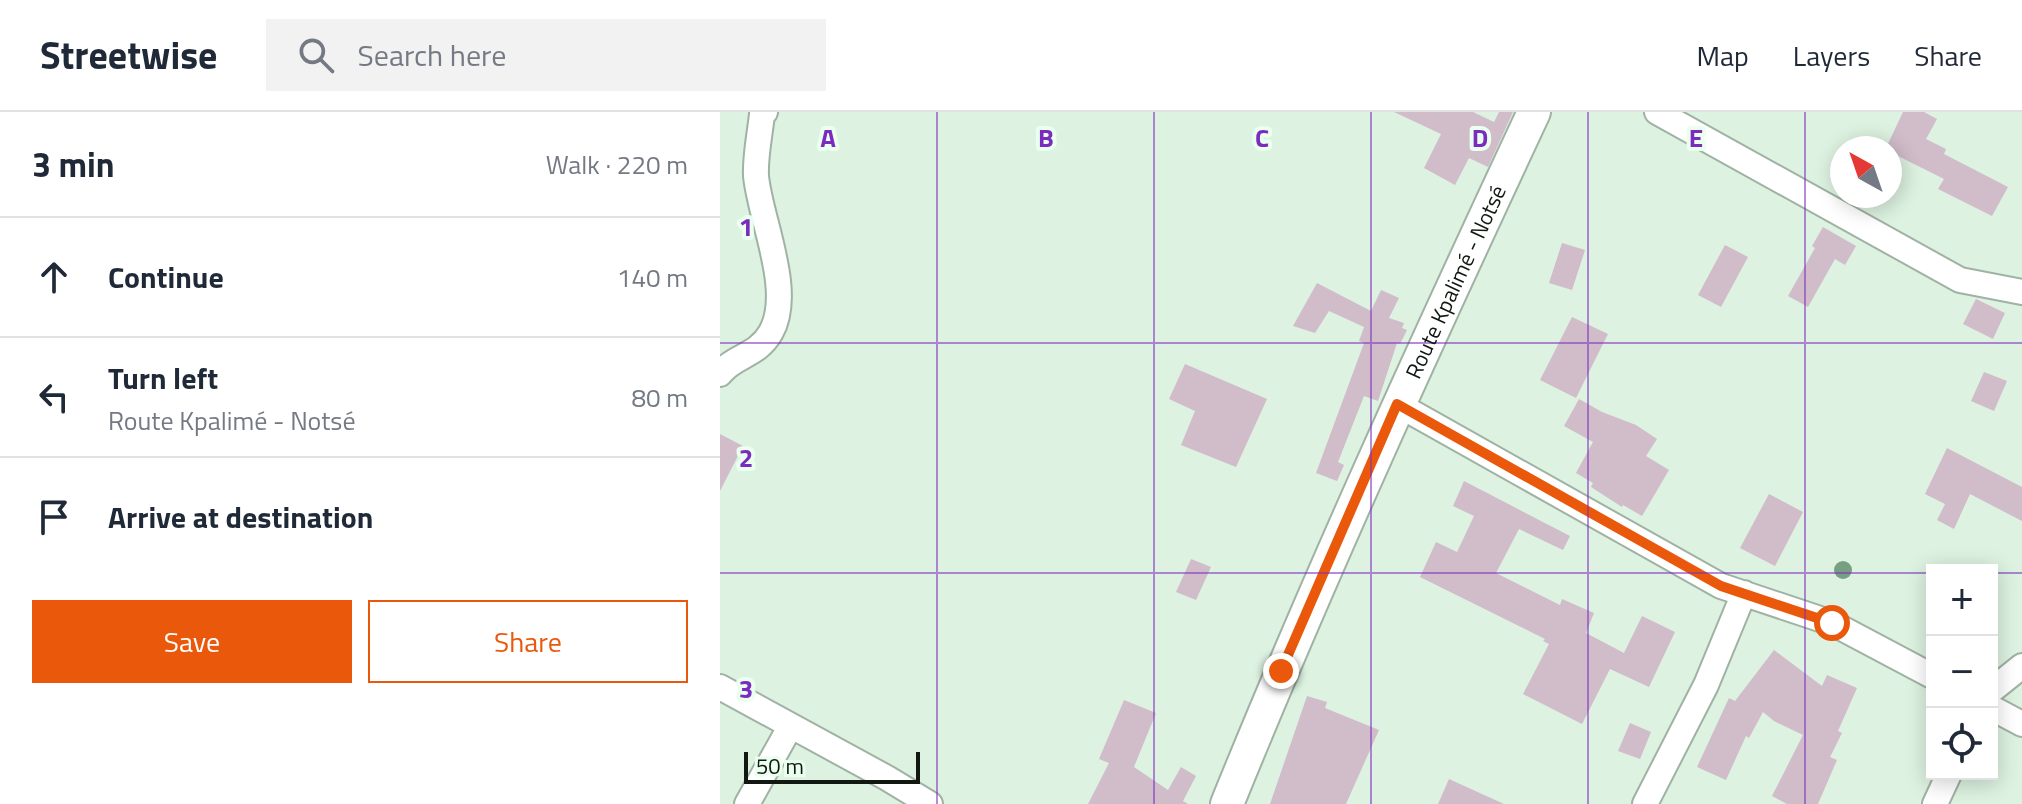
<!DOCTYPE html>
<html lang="en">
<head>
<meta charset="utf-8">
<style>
  :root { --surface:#fff; --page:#f2f2f3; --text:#1f2937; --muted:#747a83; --line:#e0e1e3; --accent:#ea580c }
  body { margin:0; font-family:"Titillium Web",sans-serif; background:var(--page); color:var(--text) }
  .controls { position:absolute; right:24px; bottom:24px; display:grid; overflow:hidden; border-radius:0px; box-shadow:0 4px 20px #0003 }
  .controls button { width:72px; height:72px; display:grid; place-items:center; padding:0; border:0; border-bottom:2px solid var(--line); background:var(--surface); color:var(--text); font:40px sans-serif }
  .compass { position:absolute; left:1110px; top:24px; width:72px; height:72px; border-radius:50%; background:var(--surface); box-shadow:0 4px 20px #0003; rotate:320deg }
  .scale { position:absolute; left:24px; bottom:20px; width:176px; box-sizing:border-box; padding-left:8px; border:4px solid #111812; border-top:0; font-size:22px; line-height:28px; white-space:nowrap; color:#111812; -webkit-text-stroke:6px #eaffee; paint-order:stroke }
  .stop { position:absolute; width:24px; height:24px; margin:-18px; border:6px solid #ea580c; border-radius:50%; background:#fff }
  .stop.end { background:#ea580c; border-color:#fff; box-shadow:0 2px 8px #0008 }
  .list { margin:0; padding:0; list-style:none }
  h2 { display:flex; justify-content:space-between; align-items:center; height:104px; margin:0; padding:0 32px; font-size:34px }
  h2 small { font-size:26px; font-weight:400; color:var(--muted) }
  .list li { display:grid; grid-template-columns:52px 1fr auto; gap:24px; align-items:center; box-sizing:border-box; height:120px; padding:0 32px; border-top:2px solid var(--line) }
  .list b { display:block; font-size:30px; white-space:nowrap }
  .list p { margin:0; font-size:26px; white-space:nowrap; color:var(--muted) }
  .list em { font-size:26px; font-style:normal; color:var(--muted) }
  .actions { display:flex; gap:16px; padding:24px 32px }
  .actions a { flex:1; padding:18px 0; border:2px solid var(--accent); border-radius:0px; text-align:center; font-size:28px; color:var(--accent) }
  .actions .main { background:var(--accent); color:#fff }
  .icon { flex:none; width:44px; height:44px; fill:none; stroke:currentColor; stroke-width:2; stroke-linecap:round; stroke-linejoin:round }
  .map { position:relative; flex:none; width:1302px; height:692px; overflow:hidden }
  header { display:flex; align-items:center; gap:48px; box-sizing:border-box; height:112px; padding:0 40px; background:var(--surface); border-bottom:2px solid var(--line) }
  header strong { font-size:38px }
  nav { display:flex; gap:44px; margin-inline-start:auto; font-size:28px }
  .search { width:560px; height:72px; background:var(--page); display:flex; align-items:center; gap:20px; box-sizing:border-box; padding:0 28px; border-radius:0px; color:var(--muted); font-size:30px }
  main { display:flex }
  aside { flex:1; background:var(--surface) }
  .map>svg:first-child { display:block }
  .building { fill:#d1bcca }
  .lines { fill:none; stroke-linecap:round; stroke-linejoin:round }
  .street-casing { stroke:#9fb2a3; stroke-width:28 }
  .secondary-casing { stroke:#9fb2a3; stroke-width:36 }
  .street { stroke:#fff; stroke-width:24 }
  .secondary { stroke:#fff; stroke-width:32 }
  .tree { fill:#77a083 }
  .route { stroke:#ea580c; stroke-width:10 }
  .grid { fill:none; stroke:#7b2cbf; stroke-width:2; stroke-opacity:0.55 }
  .labels { text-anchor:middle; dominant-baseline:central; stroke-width:8; stroke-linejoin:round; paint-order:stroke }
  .street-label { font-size:22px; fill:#111812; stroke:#eaffee }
  .grid-label { font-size:26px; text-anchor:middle; font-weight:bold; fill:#7b2cbf; stroke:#eaffee; stroke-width:8; stroke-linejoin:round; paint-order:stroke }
</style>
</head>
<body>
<header>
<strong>Streetwise</strong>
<div class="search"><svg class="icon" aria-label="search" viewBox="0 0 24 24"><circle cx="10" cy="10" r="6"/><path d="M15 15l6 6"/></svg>Search here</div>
<nav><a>Map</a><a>Layers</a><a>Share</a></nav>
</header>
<main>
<aside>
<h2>3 min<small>Walk · 220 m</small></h2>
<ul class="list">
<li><svg class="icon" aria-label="ahead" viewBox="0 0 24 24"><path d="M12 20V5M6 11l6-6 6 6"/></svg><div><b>Continue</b></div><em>140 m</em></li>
<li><svg class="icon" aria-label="left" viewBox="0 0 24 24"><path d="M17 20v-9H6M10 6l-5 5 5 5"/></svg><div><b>Turn left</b><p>Route Kpalimé - Notsé</p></div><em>80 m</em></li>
<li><svg class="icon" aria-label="arrive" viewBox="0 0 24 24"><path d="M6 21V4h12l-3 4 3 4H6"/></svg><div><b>Arrive at destination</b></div></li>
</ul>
<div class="actions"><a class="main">Save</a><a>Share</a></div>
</aside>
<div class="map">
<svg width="1302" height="692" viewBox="0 0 1302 692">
  <rect width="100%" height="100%" fill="#ddf2e1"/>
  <path class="building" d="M 674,0 L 753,0 L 774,10 L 779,0 L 793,0 L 768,55 L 749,46 L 735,73 L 704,56 L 721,22 Z
    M 1183,0 L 1204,0 L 1217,7 L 1206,27 L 1226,37 L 1224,42 L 1288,75 L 1272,104 L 1218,77 L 1224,67 L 1170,40 L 1170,36 L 1166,36 Z
    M 1103,115 L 1136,134 L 1125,153 L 1115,147 L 1088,195 L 1068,184 L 1095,136 L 1092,134 Z
    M 842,131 L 865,138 L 852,178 L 829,171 Z
    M 1005,133 L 1028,145 L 1001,195 L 978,183 Z
    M 597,171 L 651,199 L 661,178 L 679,186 L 669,206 L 684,211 L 682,216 L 687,218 L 680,232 L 677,231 L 658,289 L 644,284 L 618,350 L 624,353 L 617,369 L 596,361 L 644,231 L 639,229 L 644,215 L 609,199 L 595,221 L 573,214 Z
    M 1256,187 L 1285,201 L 1273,227 L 1243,212 Z
    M 852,205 L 888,222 L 856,286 L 820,268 Z
    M 465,252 L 547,287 L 516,355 L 461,333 L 475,299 L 449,287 Z
    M 1264,260 L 1287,269 L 1274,299 L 1251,289 Z
    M 859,287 L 882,300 L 916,313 L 937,327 L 926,344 L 949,358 L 922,404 L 903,393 L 902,395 L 871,375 L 873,371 L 856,361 L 873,330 L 844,314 Z
    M 0,322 L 23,334 L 0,379 Z
    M 1227,336 L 1302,375 L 1302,409 L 1250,382 L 1234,417 L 1217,408 L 1225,392 L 1205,382 Z
    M 744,369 L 850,424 L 843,438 L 799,417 L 776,461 L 840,493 L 842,487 L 874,501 L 866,521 L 904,541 L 922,504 L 955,520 L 929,575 L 890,557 L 862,612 L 803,582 L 829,532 L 823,529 L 825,527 L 700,465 L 716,430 L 737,440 L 754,404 L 733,394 Z
    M 1049,382 L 1083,400 L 1055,454 L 1020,436 Z
    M 471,447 L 491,455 L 476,488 L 456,480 Z
    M 1054,538 L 1102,574 L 1107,563 L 1137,576 L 1118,619 L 1122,621 L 1110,645 L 1117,648 L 1098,692 L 1067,692 L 1052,684 L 1083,623 L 1054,609 L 1043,600 L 1029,626 L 1026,624 L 1006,668 L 977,655 L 1009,586 L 1015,589 Z
    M 587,584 L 607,590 L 605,596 L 659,618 L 626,692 L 550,692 Z
    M 404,588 L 436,601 L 414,655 L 448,678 L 461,655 L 476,664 L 463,689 L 468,692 L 368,692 L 389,651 L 379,647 Z
    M 910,611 L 931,620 L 920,647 L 898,639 Z
    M 729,667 L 784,692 L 718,692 Z"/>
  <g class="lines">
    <defs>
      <path id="street" d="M 937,0 L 1240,168 L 1302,180
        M 0,262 C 14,243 37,245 51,220 C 74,179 40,107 36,64 C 35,44 40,22 42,2 L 45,0
        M 677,292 L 1001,474 L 1112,511 L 1212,564
        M 0,575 L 167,666 L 210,692
        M 1272,578 L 1302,554
        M 1272,596 L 1302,612
        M 27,692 L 70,615
        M 925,692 L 986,573 L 1024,481
        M 1215,692 L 1229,662"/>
      <g id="secondary">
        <path id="s1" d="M 507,692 C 602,458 707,229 814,0"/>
      </g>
    </defs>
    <use href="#street" class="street-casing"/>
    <use href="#secondary" class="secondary-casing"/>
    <use href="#street" class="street"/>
    <use href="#secondary" class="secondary"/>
  </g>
  <circle class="tree" cx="1123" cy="458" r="9"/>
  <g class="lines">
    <path class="route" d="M 561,559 L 677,292 L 1001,474 L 1112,511"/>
  </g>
  <path class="grid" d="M 217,0 L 217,692M 434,0 L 434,692M 651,0 L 651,692M 868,0 L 868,692M 1085,0 L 1085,692M 0,231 L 1302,231M 0,461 L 1212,461M 1272,461 L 1302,461"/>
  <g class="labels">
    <g class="street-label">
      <text stroke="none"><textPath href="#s1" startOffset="570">Route Kpalimé - Notsé</textPath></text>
    </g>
  </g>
  <g class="grid-label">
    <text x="108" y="35">A</text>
    <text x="326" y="35">B</text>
    <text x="542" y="35">C</text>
    <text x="760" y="35">D</text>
    <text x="976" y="35">E</text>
    <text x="26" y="124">1</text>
    <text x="26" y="355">2</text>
    <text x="26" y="586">3</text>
  </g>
</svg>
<div class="controls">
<button>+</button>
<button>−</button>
<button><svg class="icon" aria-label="locate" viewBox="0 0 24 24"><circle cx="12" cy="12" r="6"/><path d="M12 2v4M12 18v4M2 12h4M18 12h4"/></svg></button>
</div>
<svg class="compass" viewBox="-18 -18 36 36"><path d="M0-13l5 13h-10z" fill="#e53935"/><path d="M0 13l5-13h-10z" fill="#747a83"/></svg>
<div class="scale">50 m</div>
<div class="stop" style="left:1112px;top:511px"></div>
<div class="stop end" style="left:561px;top:559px"></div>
</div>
</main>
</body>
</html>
